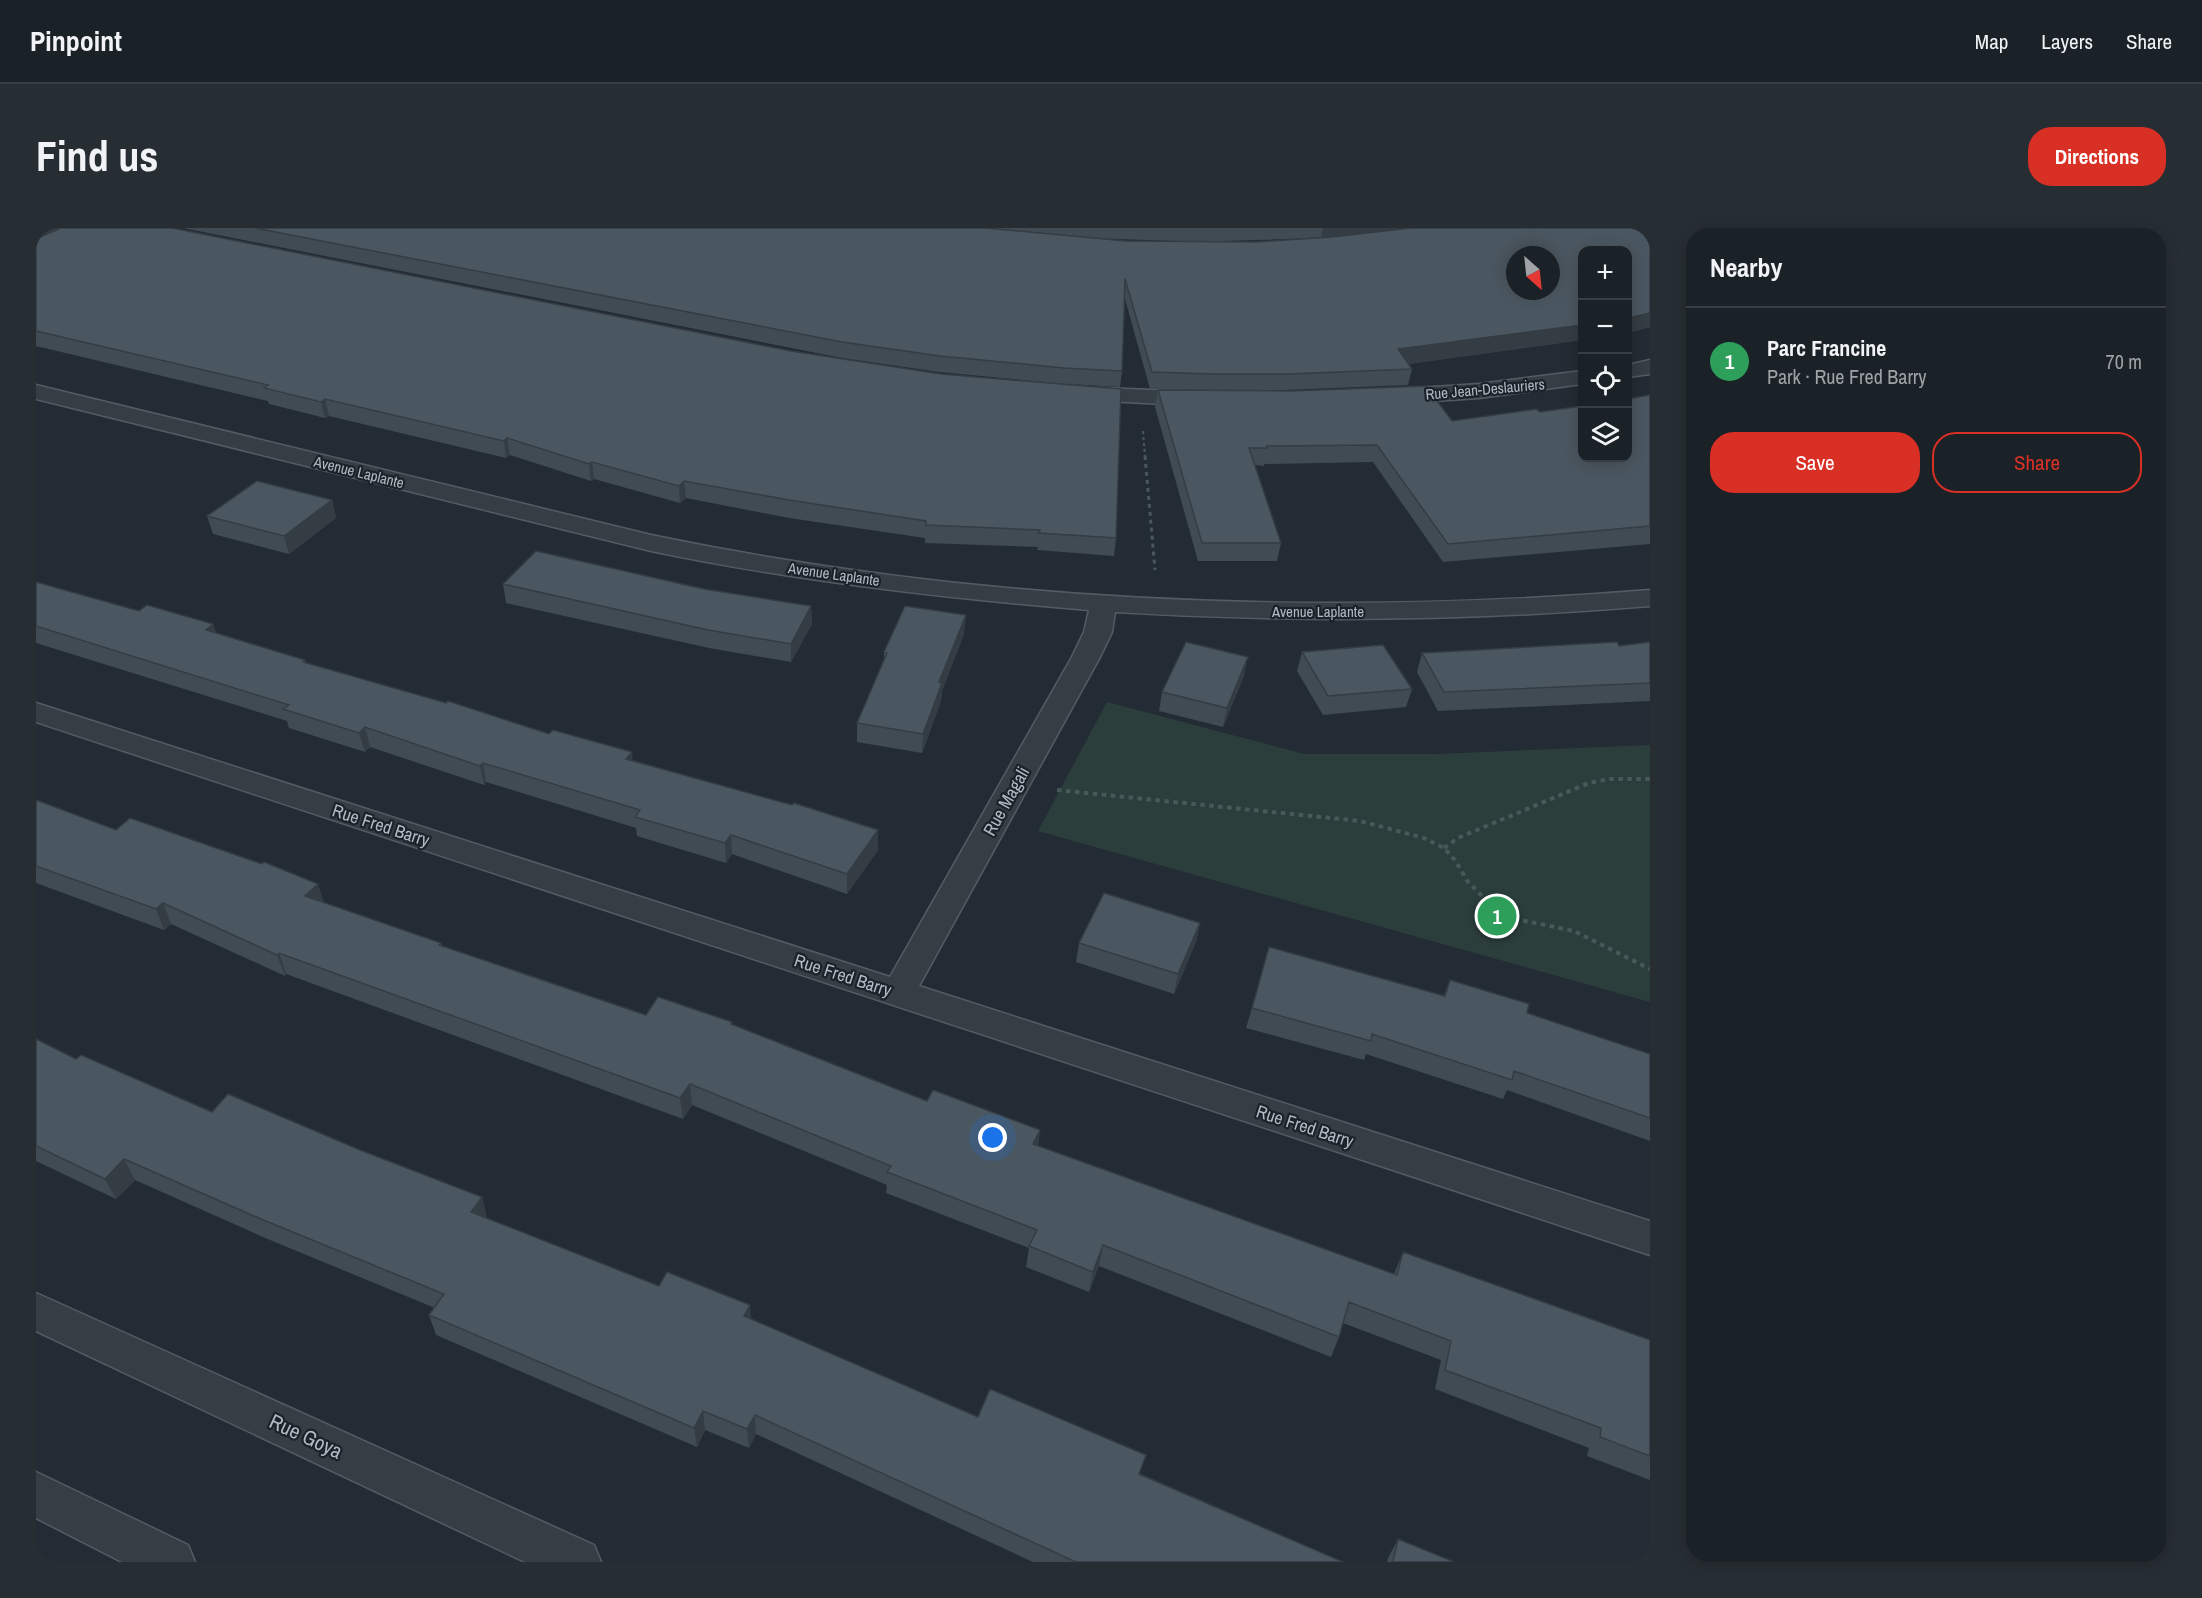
<!DOCTYPE html>
<html lang="en">
<head>
<meta charset="utf-8">
<style>
  :root { --surface:#1a2127; --page:#272e33; --text:#f1f3f6; --muted:#9fa3a7; --line:#383e44; --accent:#d93025 }
  body { margin:0; font-family:"Archivo Narrow",sans-serif; background:var(--page); color:var(--text) }
  .controls { position:absolute; right:18px; top:18px; display:grid; overflow:hidden; border-radius:12px; box-shadow:0 3px 15px #0003 }
  .controls button { width:54px; height:54px; display:grid; place-items:center; padding:0; border:0; border-bottom:2px solid var(--line); background:var(--surface); color:var(--text); font:30px sans-serif }
  .compass { position:absolute; left:1470px; top:18px; width:54px; height:54px; border-radius:50%; background:var(--surface); box-shadow:0 3px 15px #0003; rotate:153deg }
  .you { position:absolute; left:957px; top:910px; width:21px; height:21px; margin:-15px; border:4px solid #fff; border-radius:50%; background:#1a73e8; box-shadow:0 0 0 9px #1a73e833 }
  .badge { display:grid; place-items:center; width:39px; height:39px; border-radius:50%; background:var(--accent); color:#fff; font-size:20px; font-weight:700 }
  .pin { position:absolute; translate:-50% -50%; border:3px solid #fff; box-shadow:0 2px 6px #0006 }
  .list { margin:0; padding:0; list-style:none }
  h2 { display:flex; justify-content:space-between; align-items:center; height:78px; margin:0; padding:0 24px; font-size:26px }
  h2 small { font-size:20px; font-weight:400; color:var(--muted) }
  .list li { display:grid; grid-template-columns:39px 1fr auto; gap:18px; align-items:center; box-sizing:border-box; height:108px; padding:0 24px; border-top:2px solid var(--line) }
  .list b { display:block; font-size:22px; white-space:nowrap }
  .list p { margin:0; font-size:20px; white-space:nowrap; color:var(--muted) }
  .list em { font-size:20px; font-style:normal; color:var(--muted) }
  .actions { display:flex; gap:12px; padding:18px 24px }
  .actions a { flex:1; padding:14px 0; border:2px solid var(--accent); border-radius:24px; text-align:center; font-size:21px; color:var(--accent) }
  .actions .main { background:var(--accent); color:#fff }
  .icon { flex:none; width:33px; height:33px; fill:none; stroke:currentColor; stroke-width:2; stroke-linecap:round; stroke-linejoin:round }
  .map { position:relative; flex:none; width:1614px; height:1334px; overflow:hidden; border-radius:24px }
  header { display:flex; align-items:center; gap:36px; box-sizing:border-box; height:84px; padding:0 30px; background:var(--surface); border-bottom:2px solid var(--line) }
  header strong { font-size:28px }
  nav { display:flex; gap:33px; margin-inline-start:auto; font-size:21px }
  .intro { display:flex; align-items:center; justify-content:space-between; box-sizing:border-box; height:144px; padding:0 36px }
  h1 { margin:0; font-size:42px }
  .button { padding:15px 27px; border-radius:24px; background:var(--accent); color:#fff; font-size:21px; font-weight:700 }
  main { display:flex; gap:36px; padding:0 36px }
  aside { flex:1; background:var(--surface); border-radius:24px; box-shadow:0 3px 15px #0003 }
  .map>svg:first-child { display:block }
  .green { fill:#2c3e3c }
  .lines { fill:none; stroke-linecap:round; stroke-linejoin:round }
  .minor-casing { stroke:#545c63; stroke-width:3 }
  .path-far2 { stroke:#49595a; stroke-width:2; stroke-dasharray:3 3; stroke-linecap:butt }
  .path-far1 { stroke:#49595a; stroke-width:3; stroke-dasharray:4 4; stroke-linecap:butt }
  .path { stroke:#49595a; stroke-width:4; stroke-dasharray:4.5 4.5; stroke-linecap:butt }
  .minor { fill:#363e45; fill-rule:evenodd }
  .wall { fill:#404b53; fill-rule:evenodd }
  .shaded-wall { fill:#343d43 }
  .building { fill:#4b5760; stroke:#343d43; stroke-width:1.5; fill-rule:evenodd }
  .labels { text-anchor:middle; dominant-baseline:central; stroke-width:4.5; stroke-linejoin:round; paint-order:stroke }
  .far-street-label { font-size:15px; fill:#b1b9c2; stroke:#1b232a }
  .street-label { font-size:18px; fill:#b1b9c2; stroke:#1b232a }
  .near-street-label { font-size:21px; fill:#b1b9c2; stroke:#1b232a }
</style>
</head>
<body>
<header>
<strong>Pinpoint</strong>
<nav><a>Map</a><a>Layers</a><a>Share</a></nav>
</header>
<div class="intro"><h1>Find us</h1><a class="button">Directions</a></div>
<main>
<div class="map">
<svg width="1614" height="1334" viewBox="0 0 1614 1334">
  <rect width="100%" height="100%" fill="#232c34"/>
  <path class="green" d="M 1071,474 L 1268,526 L 1402,526 L 1614,517 L 1614,774 L 1002,603 Z"/>
  <g class="lines">
    <defs>
      <path id="minor" d="M 1614,132 L 1614,146 L 1592,149 L 1592,137 Z
        M 1546,143 L 1546,156 L 1443,170 L 1351,176 L 1343,174 L 1340,169 L 1343,164 L 1351,162 L 1443,156 Z
        M 0,157 L 615,307 C 943,375 1281,389 1614,362 L 1614,378 C 1435,393 1258,395 1079,384 L 1076,404 L 1064,429 L 883,758 L 1614,993 L 1614,1027 L 0,494 L 0,475 L 854,749 L 1036,429 L 1048,404 L 1053,382 C 906,370 759,353 615,323 L 0,171 Z
        M 1042,159 L 1164,164 L 1172,166 L 1175,171 L 1172,176 L 1164,178 L 1034,171 L 1031,166 L 1034,161 Z
        M 0,1065 L 558,1317 L 565,1334 L 489,1334 L 0,1103 Z
        M 0,1244 L 152,1317 L 159,1334 L 86,1334 L 0,1290 Z"/>
    </defs>
    <use href="#minor" class="minor-casing"/>
    <path class="path-far2" d="M 1107,203 L 1109,229"/>
    <path class="path-far1" d="M 1109,228 L 1119,342"/>
    <path class="path" d="M 1021,562 L 1324,593 L 1388,610 L 1408,620 L 1419,632 L 1432,654 L 1459,681 L 1475,690 L 1538,703 L 1614,741
      M 1408,620 L 1422,610 L 1553,555 L 1574,551 L 1614,551"/>
    <use href="#minor" class="minor"/>
  </g>
  <path class="wall" d="M 0,0 L 24,0 L 12,6 L 25,0 L 136,0 L 755,123 L 905,146 L 1017,155 L 903,144 L 806,130 L 147,0 L 1365,0 L 1285,10 L 1155,14 L 1219,14 L 1296,9 L 1376,0 L 1614,0 L 1614,99 L 1592,105 L 1592,22 L 1546,22 L 1546,112 L 1372,136 L 1376,141 L 1372,157 L 1249,162 L 1175,162 L 1114,161 L 1089,71 L 1086,143 L 1084,159 L 1032,156 L 1085,161 L 1080,310 L 1078,328 L 1001,322 L 1002,319 L 889,315 L 889,310 L 753,290 L 650,270 L 644,275 L 558,251 L 555,253 L 474,227 L 470,230 L 293,188 L 289,190 L 233,176 L 232,173 L 0,118 ZM 1052,10 L 1141,13 L 1090,13 ZM 1479,27 L 1515,27 L 1515,63 L 1479,63 Z
    M 1122,162 L 1416,193 L 1504,184 L 1614,167 L 1614,316 L 1407,334 L 1337,234 L 1228,236 L 1228,238 L 1219,237 L 1245,315 L 1241,333 L 1162,333 L 1119,179 Z
    M 296,272 L 300,290 L 253,326 L 177,306 L 171,288 Z
    M 0,354 L 103,383 L 177,396 L 180,405 L 269,432 L 270,435 L 596,532 L 842,602 L 842,622 L 811,666 L 696,626 L 690,635 L 601,608 L 600,600 L 450,554 L 448,557 L 334,519 L 329,524 L 253,500 L 251,493 L 0,415 Z
    M 467,356 L 668,361 L 775,378 L 776,396 L 755,434 L 673,420 L 470,375 Z
    M 928,406 L 906,463 L 905,473 L 886,525 L 821,514 L 821,495 L 848,433 L 848,424 Z
    M 1614,414 L 1614,473 L 1402,483 L 1381,444 L 1386,425 L 1583,418 Z
    M 1266,424 L 1376,461 L 1370,479 L 1287,487 L 1261,443 Z
    M 1208,448 L 1187,499 L 1123,483 L 1126,464 Z
    M 0,572 L 80,602 L 405,715 L 406,718 L 610,787 L 696,797 L 891,873 L 1004,902 L 1002,918 L 1358,1046 L 1367,1024 L 1614,1112 L 1614,1252 L 1551,1228 L 1553,1220 L 1399,1161 L 1405,1132 L 1307,1095 L 1303,1109 L 1295,1129 L 1063,1038 L 1053,1064 L 990,1039 L 993,1020 L 850,965 L 851,957 L 656,877 L 647,891 L 250,746 L 249,748 L 135,696 L 128,702 L 0,655 Z
    M 1164,695 L 1160,714 L 1138,766 L 1040,734 L 1043,715 Z
    M 1414,752 L 1491,785 L 1614,826 L 1614,913 L 1471,862 L 1467,871 L 1330,826 L 1328,832 L 1210,800 L 1216,780 L 1408,767 Z
    M 0,811 L 40,831 L 176,884 L 324,922 L 446,969 L 451,991 L 623,1058 L 715,1091 L 942,1189 L 1105,1246 L 1307,1334 L 997,1334 L 720,1206 L 713,1220 L 669,1202 L 661,1219 L 400,1107 L 393,1087 L 399,1080 L 234,1012 L 99,952 L 80,971 L 0,933 Z
    M 1362,1311 L 1418,1334 L 1351,1334 L 1352,1330 Z"/>
  <path class="shaded-wall" d="M 0,0 L 24,0 L 0,12 Z
    M 1287,0 L 1365,0 L 1285,10 Z
    M 1614,85 L 1614,99 L 1592,105 L 1592,90 Z
    M 1546,97 L 1546,112 L 1358,138 L 1362,121 Z
    M 289,171 L 293,188 L 289,190 L 285,174 Z
    M 471,210 L 474,227 L 470,230 L 468,213 Z
    M 556,234 L 558,251 L 555,253 L 553,236 Z
    M 648,253 L 650,270 L 644,275 L 643,258 Z
    M 296,272 L 300,290 L 253,326 L 248,308 Z
    M 775,378 L 776,396 L 755,434 L 755,416 Z
    M 930,387 L 928,406 L 906,463 L 905,473 L 886,525 L 887,506 L 903,454 Z
    M 177,396 L 183,415 L 170,402 Z
    M 1212,429 L 1208,448 L 1187,499 L 1191,480 Z
    M 329,499 L 334,519 L 329,524 L 323,505 Z
    M 596,524 L 598,543 L 590,531 Z
    M 447,535 L 450,554 L 448,557 L 444,538 Z
    M 842,602 L 842,622 L 811,666 L 811,646 Z
    M 695,607 L 696,626 L 690,635 L 689,615 Z
    M 282,656 L 289,677 L 269,668 Z
    M 127,675 L 135,696 L 128,702 L 120,681 Z
    M 1164,695 L 1160,714 L 1138,766 L 1142,746 Z
    M 243,725 L 250,746 L 249,748 L 241,727 Z
    M 654,856 L 656,877 L 647,891 L 644,870 Z
    M 1004,902 L 1001,922 L 997,916 Z
    M 88,931 L 99,952 L 80,971 L 69,951 Z
    M 446,969 L 451,990 L 440,1005 L 435,984 Z
    M 1067,1017 L 1063,1038 L 1053,1064 L 1057,1044 Z
    M 714,1077 L 716,1097 L 708,1088 Z
    M 667,1183 L 669,1202 L 661,1219 L 658,1200 Z
    M 719,1187 L 720,1206 L 713,1220 L 711,1201 Z"/>
  <path class="building" d="M 25,0 L 136,0 L 755,123 L 905,146 L 1085,161 L 1080,310 L 1003,305 L 1004,302 L 890,297 L 890,293 L 753,272 L 648,253 L 643,258 L 556,234 L 553,236 L 471,210 L 468,213 L 289,171 L 285,174 L 228,160 L 232,157 L 0,103 L 0,11 Z
    M 219,0 L 949,0 L 1090,13 L 1219,14 L 1296,9 L 1375,0 L 1614,0 L 1614,85 L 1592,90 L 1592,22 L 1546,22 L 1546,97 L 1362,121 L 1376,141 L 1253,146 L 1178,146 L 1116,144 L 1089,51 L 1086,143 L 1028,140 L 904,128 L 806,114 ZM 1479,27 L 1515,27 L 1515,63 L 1479,63 Z
    M 1390,158 L 1416,193 L 1500,181 L 1504,184 L 1546,178 L 1546,230 L 1592,230 L 1592,171 L 1614,167 L 1614,298 L 1412,316 L 1341,217 L 1231,218 L 1231,220 L 1213,220 L 1245,315 L 1166,315 L 1122,162 L 1255,163 Z
    M 221,253 L 296,272 L 248,308 L 171,288 Z
    M 500,323 L 668,361 L 775,378 L 755,416 L 672,402 L 467,356 Z
    M 0,354 L 103,383 L 111,377 L 177,396 L 170,402 L 269,432 L 267,434 L 410,475 L 412,473 L 513,506 L 517,502 L 596,524 L 590,531 L 756,577 L 758,575 L 842,602 L 811,646 L 695,607 L 689,615 L 599,589 L 604,582 L 447,535 L 444,538 L 329,499 L 323,505 L 247,481 L 253,477 L 0,398 Z
    M 869,378 L 930,387 L 903,454 L 906,455 L 887,506 L 821,495 L 851,425 L 848,424 Z
    M 1150,414 L 1212,429 L 1191,480 L 1126,464 Z
    M 1581,414 L 1583,418 L 1614,414 L 1614,455 L 1408,464 L 1386,425 Z
    M 1347,417 L 1376,461 L 1292,468 L 1266,424 Z
    M 0,572 L 80,602 L 94,590 L 226,636 L 228,634 L 282,656 L 269,668 L 405,715 L 403,717 L 610,787 L 622,769 L 696,794 L 695,796 L 891,873 L 897,862 L 1004,902 L 997,916 L 1361,1047 L 1367,1024 L 1614,1112 L 1614,1228 L 1564,1209 L 1565,1200 L 1409,1142 L 1415,1113 L 1313,1074 L 1303,1109 L 1067,1017 L 1057,1044 L 993,1018 L 1001,1002 L 851,944 L 855,938 L 654,856 L 644,870 L 243,725 L 241,727 L 127,675 L 120,681 L 0,638 Z
    M 1068,665 L 1164,695 L 1142,746 L 1043,715 Z
    M 1233,719 L 1409,768 L 1414,752 L 1493,776 L 1491,785 L 1614,826 L 1614,890 L 1478,843 L 1476,852 L 1336,806 L 1335,813 L 1216,780 Z
    M 0,811 L 40,831 L 45,827 L 176,884 L 192,866 L 324,922 L 446,969 L 435,984 L 623,1058 L 631,1044 L 714,1077 L 708,1088 L 942,1189 L 954,1161 L 1110,1227 L 1103,1246 L 1307,1334 L 1040,1334 L 719,1187 L 711,1201 L 667,1183 L 658,1200 L 393,1087 L 408,1066 L 225,991 L 88,931 L 69,951 L 0,918 Z
    M 1362,1311 L 1418,1334 L 1357,1334 Z"/>
  <g class="labels">
    <g class="far-street-label">
      <text transform="translate(1449 161) rotate(-5)">Rue Jean-Deslauriers</text>
      <text transform="translate(323 244) rotate(14)">Avenue Laplante</text>
      <text transform="translate(798 346) rotate(8)">Avenue Laplante</text>
      <text x="1282" y="383">Avenue Laplante</text>
    </g>
    <g class="street-label">
      <text transform="translate(970 573) rotate(-61)">Rue Magali</text>
      <text transform="translate(345 597) rotate(18)">Rue Fred Barry</text>
      <text transform="translate(807 747) rotate(18)">Rue Fred Barry</text>
      <text transform="translate(1269 898) rotate(18)">Rue Fred Barry</text>
    </g>
    <g class="near-street-label">
      <text transform="translate(270 1208) rotate(25)">Rue Goya</text>
    </g>
  </g>
</svg>
<div class="controls">
<button>+</button>
<button>−</button>
<button><svg class="icon" aria-label="locate" viewBox="0 0 24 24"><circle cx="12" cy="12" r="6"/><path d="M12 2v4M12 18v4M2 12h4M18 12h4"/></svg></button>
<button><svg class="icon" aria-label="layers" viewBox="0 0 24 24"><path d="M12 4l9 5-9 5-9-5zM3 14l9 5 9-5"/></svg></button>
</div>
<svg class="compass" viewBox="-18 -18 36 36"><path d="M0-13l5 13h-10z" fill="#e53935"/><path d="M0 13l5-13h-10z" fill="#9fa3a7"/></svg>
<div class="you"></div>
<div class="pin badge" style="left:1461px;top:688px;background:#2e9e5b">1</div>
</div>
<aside>
<h2>Nearby<small></small></h2>
<ul class="list">
<li><span class="badge" style="background:#2e9e5b">1</span><div><b>Parc Francine</b><p>Park · Rue Fred Barry</p></div><em>70 m</em></li>
</ul>
<div class="actions"><a class="main">Save</a><a>Share</a></div>
</aside>
</main>
</body>
</html>
